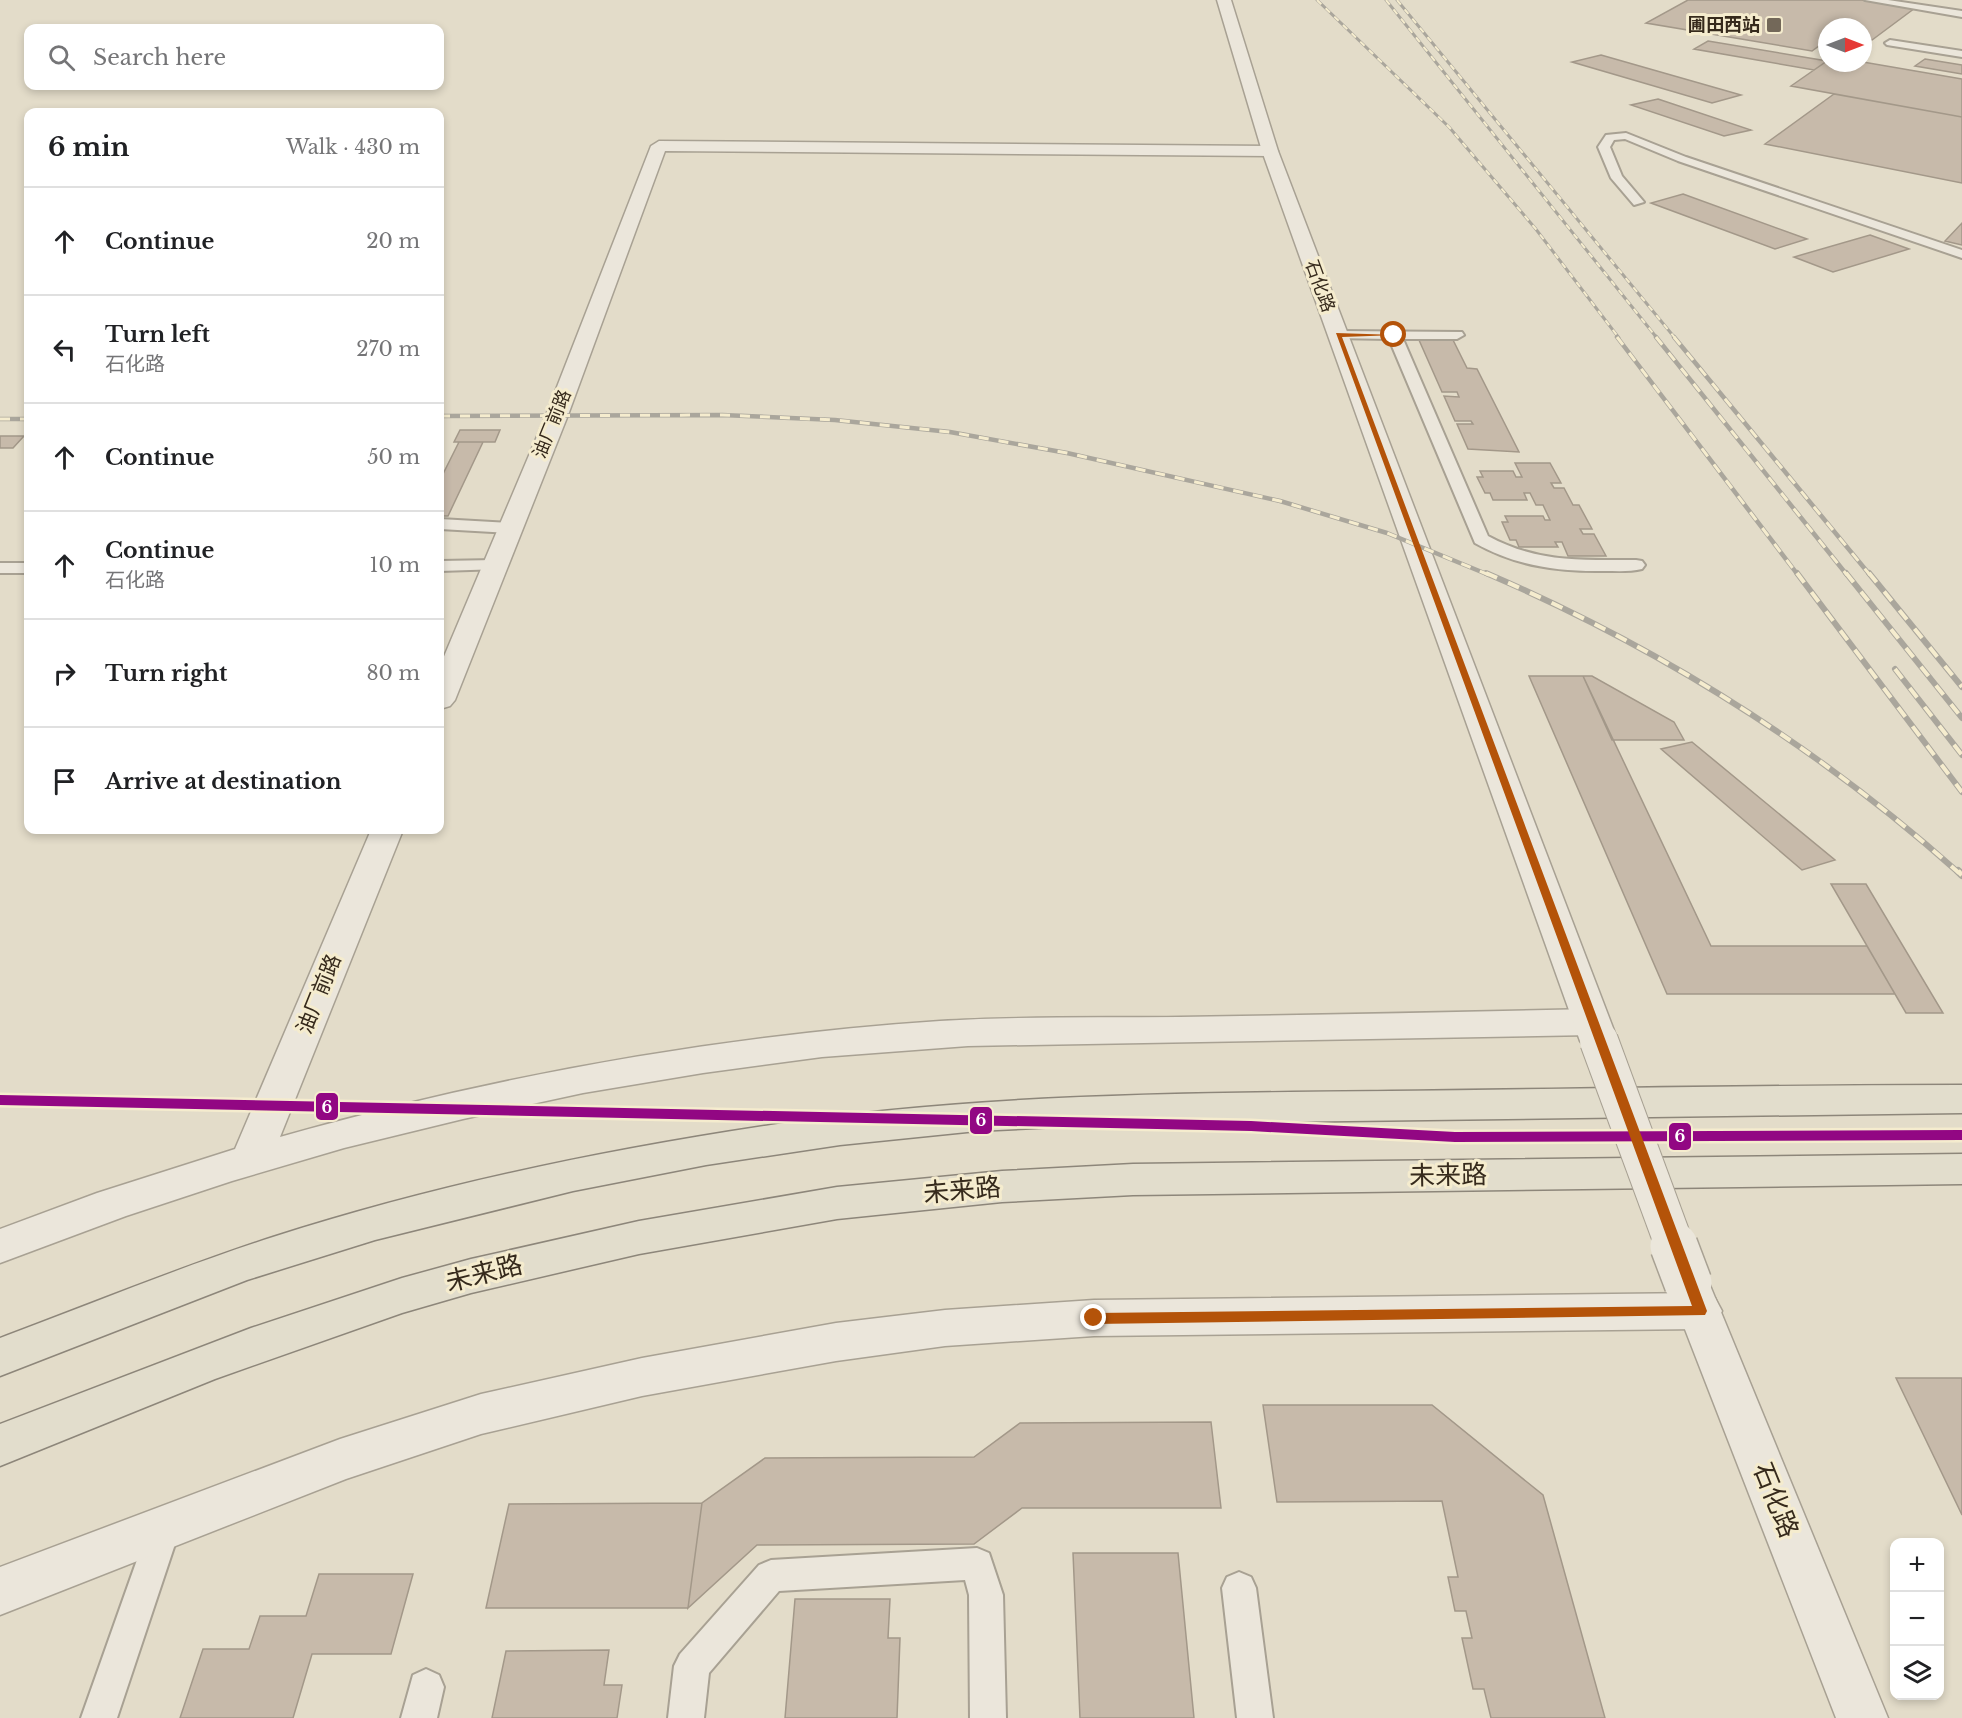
<!DOCTYPE html>
<html lang="en">
<head>
<meta charset="utf-8">
<style>
  :root { --surface:#fff; --page:#f2f2f2; --text:#202124; --muted:#757577; --line:#e0e0e0 }
  body { margin:0; font-family:"Libre Baskerville","Noto Sans SC",serif; background:var(--page); color:var(--text) }
  .controls { position:absolute; right:18px; bottom:18px; display:grid; overflow:hidden; border-radius:12px; box-shadow:0 3px 9px #0003 }
  .controls button { width:54px; height:54px; display:grid; place-items:center; padding:0; border:0; border-bottom:2px solid var(--line); background:var(--surface); color:var(--text); font:30px sans-serif }
  .compass { position:absolute; left:1818px; top:18px; width:54px; height:54px; border-radius:50%; background:var(--surface); box-shadow:0 3px 9px #0003; rotate:90deg }
  .stop { position:absolute; width:18px; height:18px; margin:-14px; border:4px solid #b45309; border-radius:50%; background:#fff }
  .stop.end { background:#b45309; border-color:#fff; box-shadow:0 2px 6px #0008 }
  .list { margin:0; padding:0; list-style:none }
  h2 { display:flex; justify-content:space-between; align-items:center; height:78px; margin:0; padding:0 24px; font-size:26px }
  h2 small { font-size:20px; font-weight:400; color:var(--muted) }
  .list li { display:grid; grid-template-columns:39px 1fr auto; gap:18px; align-items:center; box-sizing:border-box; height:108px; padding:0 24px; border-top:2px solid var(--line) }
  .list b { display:block; font-size:22px; white-space:nowrap }
  .list p { margin:0; font-size:20px; white-space:nowrap; color:var(--muted) }
  .list em { font-size:20px; font-style:normal; color:var(--muted) }
  .icon { flex:none; width:33px; height:33px; fill:none; stroke:currentColor; stroke-width:2; stroke-linecap:round; stroke-linejoin:round }
  .map { position:relative; flex:none; width:1962px; height:1718px; overflow:hidden }
  .search { position:absolute; background:var(--surface); box-shadow:0 3px 9px #0003; left:24px; top:24px; width:420px; height:66px; display:flex; align-items:center; gap:15px; box-sizing:border-box; padding:0 21px; border-radius:12px; color:var(--muted); font-size:22px }
  .panel { position:absolute; background:var(--surface); box-shadow:0 3px 9px #0003; left:24px; top:108px; width:420px; height:726px; border-radius:12px }
  .map>svg:first-child { display:block }
  .building { fill:#c7baaa; stroke:#a39889; stroke-width:1.5 }
  .lines { fill:none; stroke-linecap:round; stroke-linejoin:round }
  .service-casing { stroke:#a8a193; stroke-width:4 }
  .minor-casing { stroke:#a8a193; stroke-width:3 }
  .tertiary-casing { stroke:#a8a193; stroke-width:3 }
  .primary-casing { stroke:#8d867a; stroke-width:3 }
  .service { fill:#ebe6db; fill-rule:evenodd }
  .minor { fill:#ebe6db; fill-rule:evenodd }
  .tertiary { fill:#ebe6db; fill-rule:evenodd }
  .primary { fill:#e2ddcc; fill-rule:evenodd }
  .rail-far3-casing { stroke:#aaa69c; stroke-width:3 }
  .rail-far2-casing { stroke:#aaa69c; stroke-width:4.5 }
  .rail-far1-casing { stroke:#aaa69c; stroke-width:6 }
  .rail-casing { stroke:#aaa69c; stroke-width:8 }
  .rail-far3 { stroke:#f5ecce; stroke-width:2; stroke-dasharray:6; stroke-linecap:butt }
  .rail-far2 { stroke:#f5ecce; stroke-width:3; stroke-dasharray:10; stroke-linecap:butt }
  .rail-far1 { stroke:#f5ecce; stroke-width:4; stroke-dasharray:12; stroke-linecap:butt }
  .rail { stroke:#f5ecce; stroke-width:5; stroke-dasharray:15; stroke-linecap:butt }
  .tertiary-bridge-far1-casing { stroke:#a8a193; stroke-width:40; stroke-linecap:butt }
  .tertiary-bridge-casing { stroke:#a8a193; stroke-width:50; stroke-linecap:butt }
  .tertiary-bridge-far1 { stroke:#ebe6db; stroke-width:38 }
  .tertiary-bridge { stroke:#ebe6db; stroke-width:47 }
  .metro-1-casing { stroke:#f5ecce; stroke-width:5 }
  .metro-1 { fill:#920783; fill-rule:evenodd }
  .route { fill:#b45309 }
  .poi-dot { fill:#736859; stroke:#f5ecce; stroke-width:2 }
  .labels { text-anchor:middle; dominant-baseline:central; stroke-width:6; stroke-linejoin:round; paint-order:stroke }
  .far-poi-label { font-size:18px; font-weight:bold; fill:#362a1c; stroke:#f5ecce; text-anchor:end }
  .far-street-label { font-size:18px; fill:#362a1c; stroke:#f5ecce }
  .street-label { font-size:21px; fill:#362a1c; stroke:#f5ecce }
  .near-street-label { font-size:26px; fill:#362a1c; stroke:#f5ecce }
  .line-badge { stroke:#f5ecce; stroke-width:2 }
  .badge-label { font-size:16px; text-anchor:middle; font-weight:bold; fill:#fff }
</style>
</head>
<body>
<div class="map">
<svg width="1962" height="1718" viewBox="0 0 1962 1718">
  <rect width="100%" height="100%" fill="#e3dcc9"/>
  <path class="building" d="M 1688,0 L 1862,0 L 1915,8 L 1872,40 L 1863,39 L 1863,27 L 1827,27 L 1827,40 L 1812,51 L 1646,23 Z
    M 1708,41 L 1827,61 L 1814,70 L 1694,49 Z
    M 1601,55 L 1741,95 L 1712,103 L 1572,62 Z
    M 1925,59 L 1962,65 L 1962,74 L 1915,66 Z
    M 1827,61 L 1863,62 L 1962,79 L 1962,117 L 1791,86 Z
    M 1834,94 L 1962,117 L 1962,183 L 1765,144 Z
    M 1658,99 L 1751,130 L 1724,136 L 1631,105 Z
    M 1683,194 L 1807,239 L 1775,249 L 1651,203 Z
    M 1962,223 L 1962,245 L 1945,241 Z
    M 1870,235 L 1909,249 L 1833,272 L 1794,257 Z
    M 1419,340 L 1453,340 L 1467,368 L 1477,369 L 1519,452 L 1468,449 L 1457,424 L 1473,424 L 1471,421 L 1455,421 L 1444,396 L 1459,397 L 1457,392 L 1442,392 Z
    M 460,430 L 500,430 L 495,442 L 454,442 Z
    M 0,436 L 24,436 L 13,448 L 0,448 Z
    M 459,442 L 483,442 L 448,516 L 440,516 L 440,480 Z
    M 1515,463 L 1550,463 L 1561,483 L 1551,483 L 1554,488 L 1564,488 L 1573,505 L 1579,505 L 1592,529 L 1580,529 L 1583,534 L 1594,534 L 1606,556 L 1568,556 L 1562,542 L 1555,542 L 1558,547 L 1519,547 L 1516,540 L 1510,540 L 1502,522 L 1508,522 L 1505,516 L 1543,516 L 1545,520 L 1550,520 L 1543,505 L 1536,505 L 1530,493 L 1524,493 L 1527,500 L 1493,500 L 1490,493 L 1485,493 L 1477,477 L 1483,477 L 1480,471 L 1513,471 L 1516,477 L 1522,477 Z
    M 1529,676 L 1583,676 L 1711,946 L 1867,946 L 1895,994 L 1667,994 Z
    M 1583,676 L 1592,676 L 1674,722 L 1684,740 L 1612,740 Z
    M 1692,742 L 1835,860 L 1802,870 L 1661,749 Z
    M 1831,884 L 1866,884 L 1943,1013 L 1906,1013 Z
    M 1896,1378 L 1962,1378 L 1962,1515 Z
    M 1263,1405 L 1432,1405 L 1543,1495 L 1605,1718 L 1491,1718 L 1484,1689 L 1473,1689 L 1462,1638 L 1472,1638 L 1466,1611 L 1455,1611 L 1448,1577 L 1458,1577 L 1442,1501 L 1277,1502 Z
    M 1211,1422 L 1221,1508 L 1022,1508 L 974,1544 L 757,1545 L 688,1608 L 702,1503 L 765,1458 L 974,1457 L 1020,1423 Z
    M 702,1503 L 688,1608 L 486,1608 L 509,1504 Z
    M 1073,1553 L 1178,1553 L 1194,1718 L 1080,1718 Z
    M 319,1574 L 413,1574 L 391,1654 L 312,1654 L 293,1718 L 180,1718 L 203,1649 L 249,1649 L 260,1616 L 306,1616 Z
    M 795,1599 L 890,1599 L 888,1638 L 900,1638 L 897,1718 L 785,1718 Z
    M 609,1650 L 604,1685 L 622,1685 L 617,1718 L 492,1718 L 506,1651 Z"/>
  <g class="lines">
    <defs>
      <path id="service" d="M 1865,0 L 1888,0 L 1962,11 L 1962,17 Z
        M 1890,40 L 1962,51 L 1962,57 L 1887,45 L 1885,43 Z
        M 1626,133 L 1686,157 L 1962,250 L 1962,258 L 1678,161 L 1625,139 L 1614,140 L 1610,147 L 1622,176 L 1644,202 L 1634,205 L 1611,178 L 1598,147 L 1606,135 Z
        M 1338,331 L 1462,332 L 1464,335 L 1457,339 L 1403,339 L 1488,536 C 1538,563 1581,560 1636,560 L 1642,561 L 1645,565 L 1642,569 C 1630,572 1617,571 1605,571 C 1558,572 1516,566 1475,543 L 1389,339 L 1333,338 L 1331,335 Z
        M 440,519 L 510,523 L 519,528 L 510,533 L 440,529 Z
        M 495,560 L 504,565 L 501,569 L 440,571 L 440,561 Z
        M 0,563 L 28,563 L 28,573 L 0,573 Z
        M 165,1511 L 177,1515 L 181,1526 L 117,1718 L 81,1718 L 149,1526 L 153,1515 Z
        M 977,1548 L 989,1553 L 1003,1595 L 1006,1718 L 970,1718 L 969,1595 L 965,1580 L 779,1591 L 709,1673 L 704,1718 L 668,1718 L 674,1666 L 680,1654 L 759,1565 L 771,1560 Z
        M 1239,1572 L 1251,1577 L 1256,1588 L 1273,1718 L 1237,1718 L 1222,1588 L 1227,1577 Z
        M 426,1669 L 439,1675 L 444,1687 L 437,1718 L 401,1718 L 413,1675 Z"/>
      <path id="minor" d="M 659,141 L 1270,146 L 1278,151 L 1270,156 L 665,151 L 568,415 L 455,700 L 450,706 L 440,709 L 440,666 L 546,415 L 651,146 Z
        M 371,830 L 403,830 L 280,1137 C 495,1076 717,1036 940,1021 C 1020,1016 1100,1018 1180,1017 C 1317,1015 1455,1012 1592,1009 L 1605,1013 L 1610,1022 L 1605,1031 L 1592,1035 L 968,1046 L 822,1057 L 703,1073 L 583,1093 L 463,1119 L 344,1148 L 232,1181 L 126,1216 L 0,1263 L 0,1229 L 97,1193 L 235,1149 Z
        M 1700,1293 L 1715,1298 L 1722,1311 L 1715,1324 L 1700,1329 L 1094,1336 L 945,1346 L 836,1361 L 642,1396 L 481,1434 L 346,1479 L 0,1615 L 0,1567 L 340,1439 L 481,1394 L 642,1358 L 836,1323 L 945,1310 L 1094,1300 Z"/>
      <path id="tertiary" d="M 1217,0 L 1231,0 L 1278,151 L 1618,1041 L 1612,1050 L 1599,1054 L 1586,1050 L 1580,1041 L 1262,151 Z
        M 1688,1266 L 1703,1271 L 1709,1283 L 1888,1718 L 1836,1718 L 1667,1283 L 1673,1271 Z"/>
      <path id="primary" d="M 1962,1085 L 1962,1113 L 1114,1124 L 977,1131 L 840,1145 L 706,1165 L 573,1191 L 375,1240 L 247,1280 L 0,1376 L 0,1338 C 91,1304 180,1267 273,1237 C 435,1185 603,1150 771,1125 C 976,1094 1183,1093 1391,1091 C 1581,1089 1772,1085 1962,1085 Z
        M 1962,1154 L 1962,1184 L 1133,1195 L 1002,1202 L 837,1219 L 639,1254 L 471,1293 L 402,1313 L 215,1379 L 0,1466 L 0,1424 L 251,1328 L 402,1278 L 471,1259 L 639,1221 L 837,1187 L 1002,1171 L 1133,1164 Z"/>
    </defs>
    <use href="#service" class="service-casing"/>
    <use href="#minor" class="minor-casing"/>
    <use href="#tertiary" class="tertiary-casing"/>
    <use href="#primary" class="primary-casing"/>
    <use href="#service" class="service"/>
    <use href="#minor" class="minor"/>
    <use href="#tertiary" class="tertiary"/>
    <use href="#primary" class="primary"/>
    <defs>
      <path id="rail-far3" d="M 1317,0 L 1449,127 L 1535,228 L 1619,338
        M 1386,0 L 1657,338
        M 1397,0 L 1675,338"/>
      <path id="rail-far2" d="M 1617,337 L 1798,575
        M 1656,337 L 1847,575
        M 1674,337 L 1870,575
        M 440,416 L 722,415 L 835,420 L 950,432 L 1067,453 L 1280,501 L 1387,533 L 1489,575
        M 0,419 L 28,419"/>
      <path id="rail-far1" d="M 1486,573 C 1660,648 1818,747 1959,873
        M 1797,573 L 1962,792
        M 1846,573 L 1962,718
        M 1869,573 L 1962,687
        M 1895,669 L 1962,755"/>
      <path id="rail" d="M 1958,871 L 1962,875"/>
    </defs>
    <use href="#rail-far3" class="rail-far3-casing"/>
    <use href="#rail-far2" class="rail-far2-casing"/>
    <use href="#rail-far1" class="rail-far1-casing"/>
    <use href="#rail" class="rail-casing"/>
    <use href="#rail-far3" class="rail-far3"/>
    <use href="#rail-far2" class="rail-far2"/>
    <use href="#rail-far1" class="rail-far1"/>
    <use href="#rail" class="rail"/>
    <defs>
      <path id="tertiary-bridge-far1" d="M 1599,1041 L 1675,1247"/>
      <path id="tertiary-bridge" d="M 1674,1246 L 1688,1283"/>
    </defs>
    <use href="#tertiary-bridge-far1" class="tertiary-bridge-far1-casing"/>
    <use href="#tertiary-bridge" class="tertiary-bridge-casing"/>
    <use href="#tertiary-bridge-far1" class="tertiary-bridge-far1"/>
    <use href="#tertiary-bridge" class="tertiary-bridge"/>
    <defs>
      <path id="metro-1" d="M 0,1095 L 1251,1121 L 1455,1132 L 1962,1130 L 1962,1140 L 1455,1142 L 1251,1131 L 0,1105 Z"/>
    </defs>
    <use href="#metro-1" class="metro-1-casing"/>
    <use href="#metro-1" class="metro-1"/>
  </g>
  <path class="route" d="M 1336,333 L 1397,335 L 1342,337 L 1707,1311 L 1705,1315 L 1094,1324 L 1087,1318 L 1094,1313 L 1692,1306 Z"/>
  <rect class="poi-dot" x="1766" y="17" width="16" height="16" rx="3"/>
  <g class="labels">
    <g class="far-poi-label">
      <text x="1760" y="25">圃田西站</text>
    </g>
    <g class="far-street-label">
      <text transform="translate(1320 286) rotate(70)">石化路</text>
      <text transform="translate(552 424) rotate(-68)">油厂前路</text>
    </g>
    <g class="street-label">
      <text transform="translate(319 994) rotate(-68)">油厂前路</text>
    </g>
    <g class="near-street-label">
      <text transform="translate(1448 1175) rotate(-1)">未来路</text>
      <text transform="translate(962 1190) rotate(-5)">未来路</text>
      <text transform="translate(484 1273) rotate(-14)">未来路</text>
      <text transform="translate(1776 1500) rotate(68)">石化路</text>
    </g>
  </g>
  <g class="line-badge">
    <rect x="315" y="1092" width="24" height="29" rx="6" fill="#920783"/>
    <rect x="969" y="1106" width="24" height="29" rx="6" fill="#920783"/>
    <rect x="1668" y="1122" width="24" height="29" rx="6" fill="#920783"/>
  </g>
  <g class="badge-label">
    <text x="327" y="1113">6</text>
    <text x="981" y="1126">6</text>
    <text x="1680" y="1142">6</text>
  </g>
</svg>
<div class="controls">
<button>+</button>
<button>−</button>
<button><svg class="icon" aria-label="layers" viewBox="0 0 24 24"><path d="M12 4l9 5-9 5-9-5zM3 14l9 5 9-5"/></svg></button>
</div>
<svg class="compass" viewBox="-18 -18 36 36"><path d="M0-13l5 13h-10z" fill="#e53935"/><path d="M0 13l5-13h-10z" fill="#757577"/></svg>
<div class="stop" style="left:1394px;top:335px"></div>
<div class="stop end" style="left:1094px;top:1318px"></div>
<div class="search"><svg class="icon" aria-label="search" viewBox="0 0 24 24"><circle cx="10" cy="10" r="6"/><path d="M15 15l6 6"/></svg>Search here</div>
<section class="panel">
<h2>6 min<small>Walk · 430 m</small></h2>
<ul class="list">
<li><svg class="icon" aria-label="ahead" viewBox="0 0 24 24"><path d="M12 20V5M6 11l6-6 6 6"/></svg><div><b>Continue</b></div><em>20 m</em></li>
<li><svg class="icon" aria-label="left" viewBox="0 0 24 24"><path d="M17 20v-9H6M10 6l-5 5 5 5"/></svg><div><b>Turn left</b><p>石化路</p></div><em>270 m</em></li>
<li><svg class="icon" aria-label="ahead" viewBox="0 0 24 24"><path d="M12 20V5M6 11l6-6 6 6"/></svg><div><b>Continue</b></div><em>50 m</em></li>
<li><svg class="icon" aria-label="ahead" viewBox="0 0 24 24"><path d="M12 20V5M6 11l6-6 6 6"/></svg><div><b>Continue</b><p>石化路</p></div><em>10 m</em></li>
<li><svg class="icon" aria-label="right" viewBox="0 0 24 24"><path d="M7 20v-9h11M14 6l5 5-5 5"/></svg><div><b>Turn right</b></div><em>80 m</em></li>
<li><svg class="icon" aria-label="arrive" viewBox="0 0 24 24"><path d="M6 21V4h12l-3 4 3 4H6"/></svg><div><b>Arrive at destination</b></div></li>
</ul>
</section>
</div>
</body>
</html>
